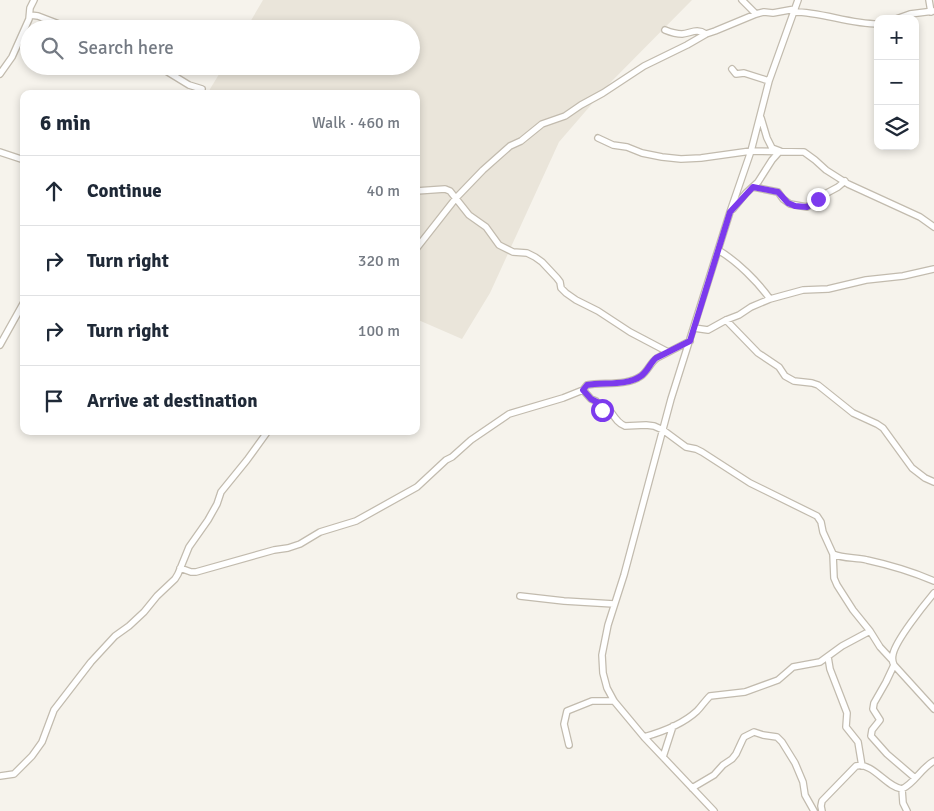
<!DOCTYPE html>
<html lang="en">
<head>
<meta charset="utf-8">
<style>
  :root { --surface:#fff; --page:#f2f2f3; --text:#1f2937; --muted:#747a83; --line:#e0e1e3 }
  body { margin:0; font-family:Signika,sans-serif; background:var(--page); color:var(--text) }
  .controls { position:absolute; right:15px; top:15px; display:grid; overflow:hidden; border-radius:10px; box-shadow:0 2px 8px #0003 }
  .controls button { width:45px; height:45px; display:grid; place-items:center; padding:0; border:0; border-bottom:1px solid var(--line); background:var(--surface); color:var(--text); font:25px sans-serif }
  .stop { position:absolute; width:15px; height:15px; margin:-11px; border:4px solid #7c3aed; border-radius:50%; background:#fff }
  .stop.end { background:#7c3aed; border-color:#fff; box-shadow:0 1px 5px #0008 }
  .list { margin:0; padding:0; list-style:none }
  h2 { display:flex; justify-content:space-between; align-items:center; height:65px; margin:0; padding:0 20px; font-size:21px }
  h2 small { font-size:16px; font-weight:400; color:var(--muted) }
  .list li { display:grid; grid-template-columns:32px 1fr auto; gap:15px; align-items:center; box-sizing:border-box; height:70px; padding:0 20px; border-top:1px solid var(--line) }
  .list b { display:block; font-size:19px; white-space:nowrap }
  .list em { font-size:16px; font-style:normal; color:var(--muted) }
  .icon { flex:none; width:28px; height:28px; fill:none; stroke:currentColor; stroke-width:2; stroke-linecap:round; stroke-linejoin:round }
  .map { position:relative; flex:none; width:934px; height:811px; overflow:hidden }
  .search { position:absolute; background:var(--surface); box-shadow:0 2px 8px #0003; left:20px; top:20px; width:400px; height:55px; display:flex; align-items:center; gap:12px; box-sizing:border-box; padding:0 18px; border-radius:28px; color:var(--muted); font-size:19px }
  .panel { position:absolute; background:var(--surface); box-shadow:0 2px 8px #0003; left:20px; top:90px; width:400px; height:345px; border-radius:10px }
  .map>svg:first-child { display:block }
  .residential { fill:#eae5da }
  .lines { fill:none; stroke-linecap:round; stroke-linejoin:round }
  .street-casing { stroke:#c2bbae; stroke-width:8 }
  .street { stroke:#fff; stroke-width:5.5 }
  .route { stroke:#7c3aed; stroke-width:6 }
</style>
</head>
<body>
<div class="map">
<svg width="934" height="811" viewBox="0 0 934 811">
  <rect width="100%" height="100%" fill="#f6f3ec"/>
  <path class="residential" d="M 263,0 L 692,0 L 610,83 L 559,142 L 490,293 L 462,339 L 416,319 L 416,94 L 207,94 L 224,66 L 411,66 L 411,29 L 246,29 Z"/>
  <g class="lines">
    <defs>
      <path id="street" d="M 742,0 L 756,14
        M 929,0 L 931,12
        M 794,12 C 822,12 849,24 878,24
        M 30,15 L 38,16 L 72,29
        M 896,19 L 910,14 L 934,11
        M 665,30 C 670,32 676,34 682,34 C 691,33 697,28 706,34
        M 158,66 L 189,85 L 202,89
        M 732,69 L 736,74 L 744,73 L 769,81
        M 0,74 L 12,57 L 29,19 L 30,8 L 34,0
        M 598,138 L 613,145 L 627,147 L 642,153 L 662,157 L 681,159 L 701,158 L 751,151 L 804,152 L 815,160 L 826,170 L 848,184 L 920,217 L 934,227
        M 0,152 L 24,160
        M 753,187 L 778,192 L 783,199 L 790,204 L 807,207 L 825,194 L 838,187 L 845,181
        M 416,191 L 445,189 L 450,191 L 469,215 L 486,227 L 499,245 L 513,252 L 527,253 L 535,257 L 542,262 L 557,278 L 560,282 L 561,288 L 566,293 L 576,300 L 598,311 L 630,332 L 668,352
        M 733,209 L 746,193 L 758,182 L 772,160 L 780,151 L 772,148 L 767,138 L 761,118
        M 416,249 L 456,198 L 483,170 L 510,146 L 521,141 L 542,124 L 565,116 L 581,105 L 603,93 L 644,66 L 687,45 L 706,34 L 715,31 L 756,14 L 764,12 L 773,13 L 795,9
        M 718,250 C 737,261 758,282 770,299
        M 726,320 L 758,353 L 779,367 L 785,376 L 794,381 L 812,383 L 818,385 L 853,413 L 877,424 L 883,428 L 912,468 L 925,478 L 934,482
        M 694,328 L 708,330 L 726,320 L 739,315 L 751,307 L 770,299 L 803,290 L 828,289 L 866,280 L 903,276 L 934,269
        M 0,345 L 24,302
        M 583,390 L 591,399 L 596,401 L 602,410 L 609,409 C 614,416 617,423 625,426 L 646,425 L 654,426 L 663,430 L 686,447 L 696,449 L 702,452 L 750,483 L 817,516 L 821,522 L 823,532 L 833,554 C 844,559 856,557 867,560 C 890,565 913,572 934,581
        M 833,554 L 834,578 L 837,585 L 853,610 L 870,631 L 880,647 L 892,660
        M 180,568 L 191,572 L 196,572 L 274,550 L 288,548 L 300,544 L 320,532 L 356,521 L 417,487 L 446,460 L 452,457 L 471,440 L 509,414 L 563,398 L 583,390 L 587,385 C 604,382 627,386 641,376 C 648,371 650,363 657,358 L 690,341
        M 934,593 C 924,605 896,640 893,654 C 892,658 892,661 894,665 L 934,709
        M 520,596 L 564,601 L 614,604
        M 828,657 L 830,669 L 847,713 L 846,727 L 858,742 L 862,766
        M 894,665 L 886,682 L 874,703 L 873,709 L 880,720 L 872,730 L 871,736 L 887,754 L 915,778
        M 644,737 C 662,732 682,725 697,711 C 701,707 705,701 710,696 L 745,692 L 778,680 L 793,667 L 820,662 L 842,646 L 870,631
        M 569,745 L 564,724 L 567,711 L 592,701 L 614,701
        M 663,757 L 673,726
        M 0,776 L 14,774 L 32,756 L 42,742 L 54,710 L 91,662 L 115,636 L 129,626 L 144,612 L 157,596 L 175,579 L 178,574 L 189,547 L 208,520 L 217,504 L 221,492 L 247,460 L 268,431
        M 692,788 L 714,775 L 723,765 L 732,759 L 736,754 L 742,741 L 744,737 L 754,732 L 763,735 L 777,737 L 782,742 L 795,763 L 803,782 L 805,795 L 814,811
        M 902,789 L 903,803 L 907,811
        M 714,811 L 644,737 L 614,701 L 607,688 L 603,673 L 602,655 L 608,625 L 624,575 L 671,399 L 730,212 L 751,151 L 769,81 L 798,0
        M 822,811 L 821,806 L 822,801 L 856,766 C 873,762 886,787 902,789 C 915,783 921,768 934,761"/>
    </defs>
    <use href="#street" class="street-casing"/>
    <use href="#street" class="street"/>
  </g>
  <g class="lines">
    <path class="route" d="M 602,410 L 597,402 L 591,399 L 583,390 L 587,385 C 604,382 627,386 641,376 C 648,371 650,363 656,358 L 690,341 L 730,212 L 753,187 L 778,192 L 788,203 L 795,206 L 807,207 L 818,199"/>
  </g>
</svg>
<div class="controls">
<button>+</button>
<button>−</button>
<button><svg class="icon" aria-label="layers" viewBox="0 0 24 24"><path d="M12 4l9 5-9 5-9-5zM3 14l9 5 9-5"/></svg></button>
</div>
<div class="stop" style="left:602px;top:410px"></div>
<div class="stop end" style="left:818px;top:199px"></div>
<div class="search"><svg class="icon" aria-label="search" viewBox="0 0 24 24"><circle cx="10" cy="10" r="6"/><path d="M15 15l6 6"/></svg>Search here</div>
<section class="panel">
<h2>6 min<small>Walk · 460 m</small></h2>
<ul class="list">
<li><svg class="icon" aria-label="ahead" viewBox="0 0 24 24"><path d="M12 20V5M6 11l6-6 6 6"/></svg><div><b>Continue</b></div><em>40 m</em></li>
<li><svg class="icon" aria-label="right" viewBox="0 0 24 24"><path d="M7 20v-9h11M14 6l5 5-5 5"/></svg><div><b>Turn right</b></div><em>320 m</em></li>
<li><svg class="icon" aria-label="right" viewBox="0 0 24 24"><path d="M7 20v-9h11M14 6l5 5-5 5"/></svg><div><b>Turn right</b></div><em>100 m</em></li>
<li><svg class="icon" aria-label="arrive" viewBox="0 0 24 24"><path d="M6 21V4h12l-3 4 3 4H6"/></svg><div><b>Arrive at destination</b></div></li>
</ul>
</section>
</div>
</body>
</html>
